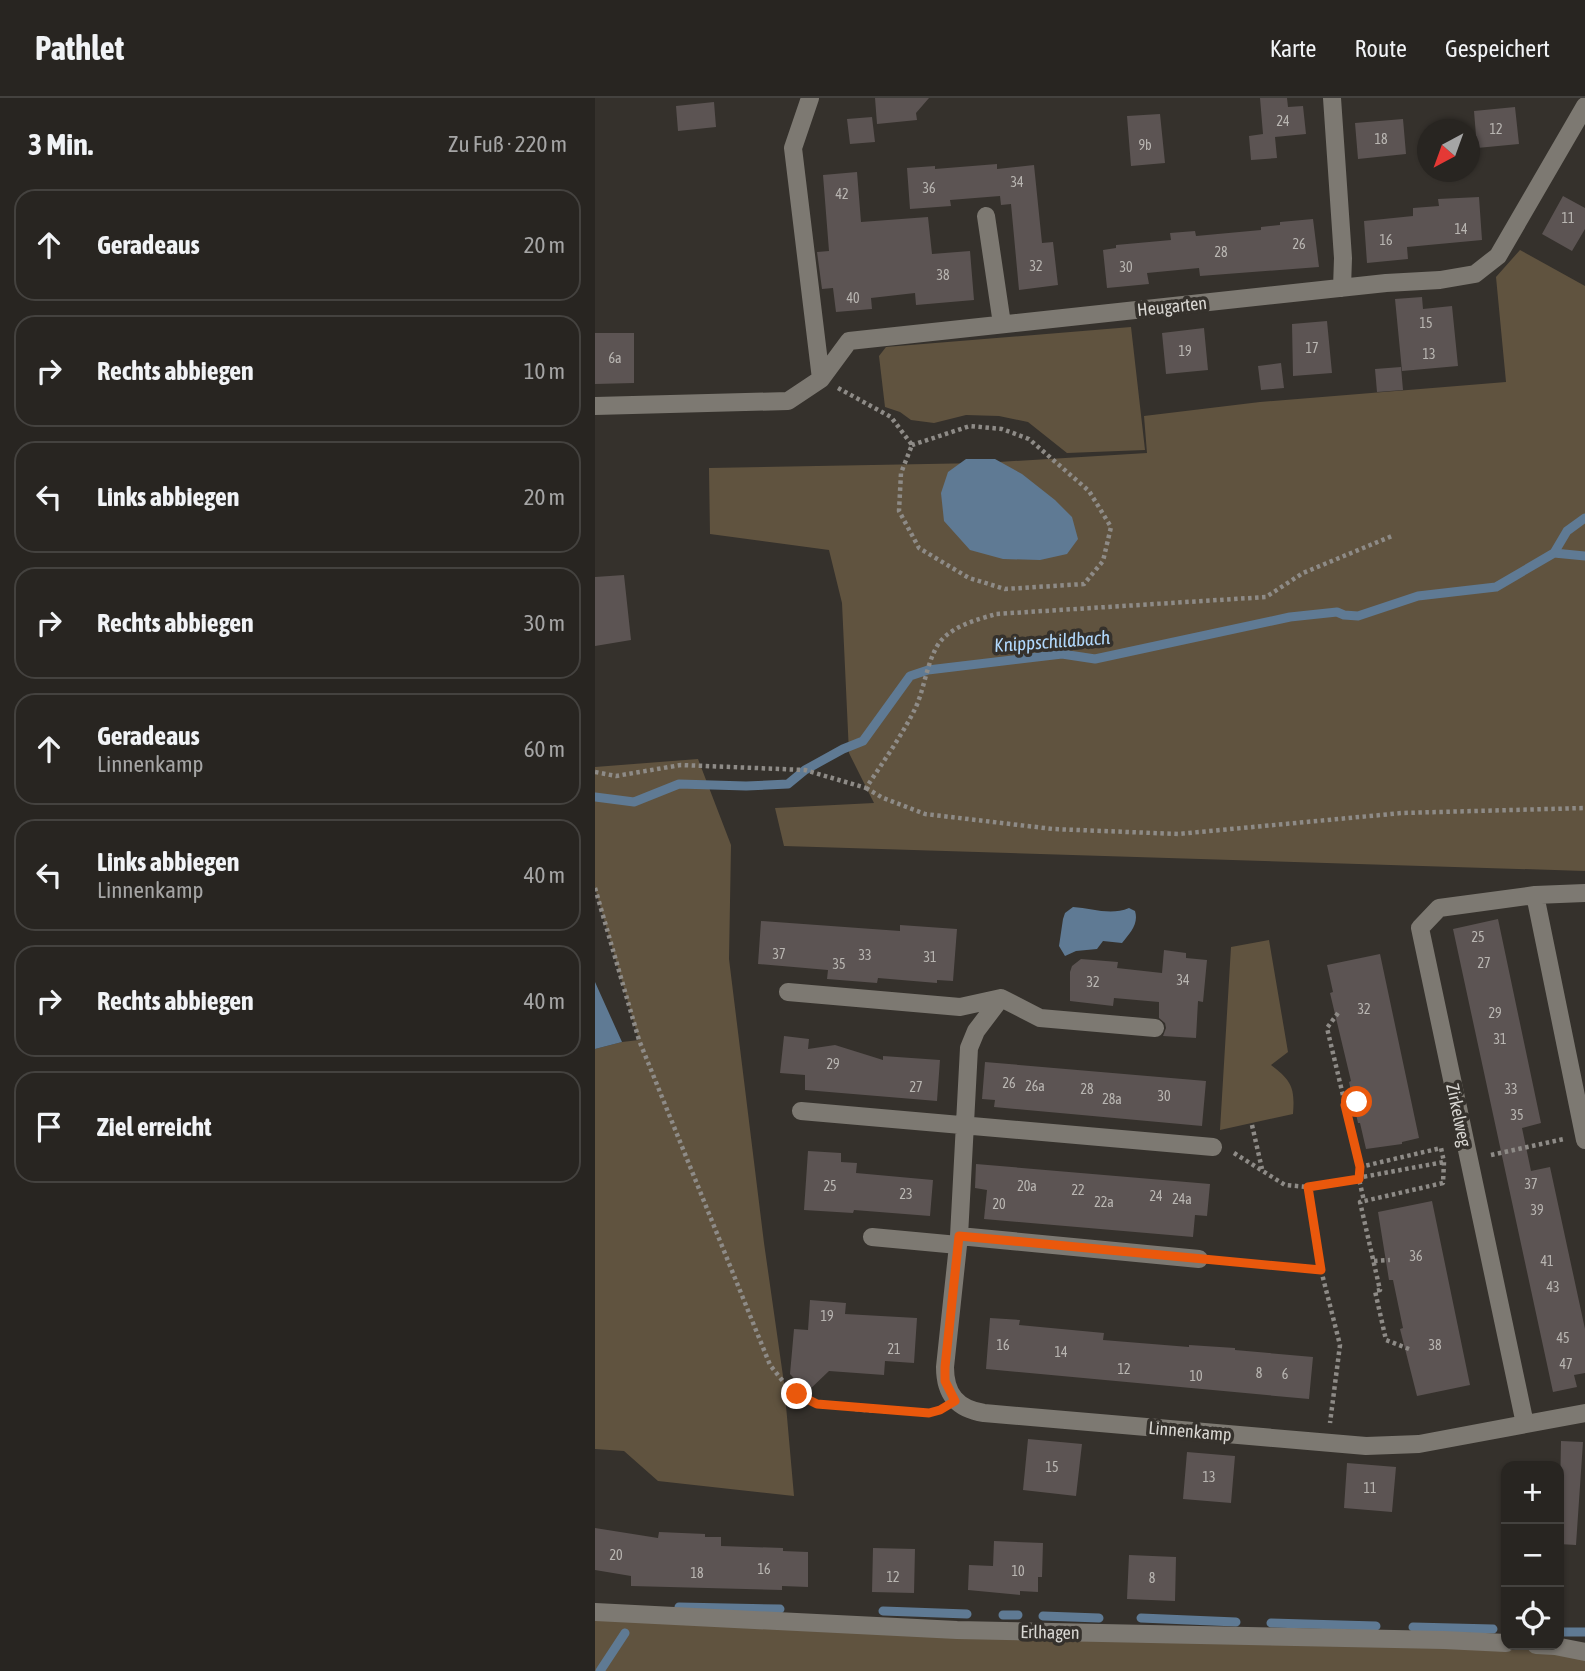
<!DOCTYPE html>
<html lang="de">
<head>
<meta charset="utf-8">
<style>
  :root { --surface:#282521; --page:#302d2a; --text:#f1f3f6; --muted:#a5a5a5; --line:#44423f }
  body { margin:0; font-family:"Asap Condensed",sans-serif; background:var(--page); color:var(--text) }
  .controls { position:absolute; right:21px; bottom:21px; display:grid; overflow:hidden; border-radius:14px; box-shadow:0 2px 5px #0004 }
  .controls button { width:63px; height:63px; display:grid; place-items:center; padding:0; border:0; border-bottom:2px solid var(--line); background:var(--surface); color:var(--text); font:35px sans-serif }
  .compass { position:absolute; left:822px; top:21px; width:63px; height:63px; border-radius:50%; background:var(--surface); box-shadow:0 2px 5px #0004; rotate:221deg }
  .stop { position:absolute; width:21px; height:21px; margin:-16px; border:5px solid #ea580c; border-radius:50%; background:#fff }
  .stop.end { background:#ea580c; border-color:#fff; box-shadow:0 2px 7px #0008 }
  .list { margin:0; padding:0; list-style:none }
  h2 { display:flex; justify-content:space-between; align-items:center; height:91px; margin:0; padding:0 28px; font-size:30px }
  h2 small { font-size:23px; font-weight:400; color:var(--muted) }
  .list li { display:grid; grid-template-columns:46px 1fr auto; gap:21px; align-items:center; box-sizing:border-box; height:112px; margin:0 14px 14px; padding:0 14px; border:2px solid var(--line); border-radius:21px }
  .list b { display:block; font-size:26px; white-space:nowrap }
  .list p { margin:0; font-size:23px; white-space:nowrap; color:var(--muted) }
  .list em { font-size:23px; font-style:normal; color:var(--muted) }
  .icon { flex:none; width:38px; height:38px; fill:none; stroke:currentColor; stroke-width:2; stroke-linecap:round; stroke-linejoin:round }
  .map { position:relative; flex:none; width:990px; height:1573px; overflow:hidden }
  header { display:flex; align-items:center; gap:42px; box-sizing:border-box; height:98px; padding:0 35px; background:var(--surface); border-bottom:2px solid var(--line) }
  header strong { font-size:33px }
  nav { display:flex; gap:38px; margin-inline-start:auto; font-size:24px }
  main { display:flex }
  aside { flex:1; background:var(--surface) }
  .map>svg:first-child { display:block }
  .green { fill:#60533f }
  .water { fill:#5f7a94 }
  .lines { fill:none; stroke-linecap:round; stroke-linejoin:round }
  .stream { stroke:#5f7a94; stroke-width:9 }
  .building { fill:#5c5453 }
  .path { stroke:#8e8b87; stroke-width:4.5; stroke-dasharray:3.5 3.5; stroke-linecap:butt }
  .minor { stroke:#7d7972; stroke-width:18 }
  .route { stroke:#ea580c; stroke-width:9 }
  .labels { text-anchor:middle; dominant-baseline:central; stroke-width:7; stroke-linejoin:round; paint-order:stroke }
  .number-label { font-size:14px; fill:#b9b6b2 }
  .street-label { font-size:18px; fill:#d8d6d2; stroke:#35312c }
  .water-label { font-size:19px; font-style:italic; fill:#b1d8fc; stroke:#35312c }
</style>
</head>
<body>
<header>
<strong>Pathlet</strong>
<nav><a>Karte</a><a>Route</a><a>Gespeichert</a></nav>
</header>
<main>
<aside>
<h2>3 Min.<small>Zu Fuß · 220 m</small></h2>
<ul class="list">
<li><svg class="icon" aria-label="ahead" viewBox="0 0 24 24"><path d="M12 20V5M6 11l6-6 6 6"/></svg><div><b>Geradeaus</b></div><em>20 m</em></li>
<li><svg class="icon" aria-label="right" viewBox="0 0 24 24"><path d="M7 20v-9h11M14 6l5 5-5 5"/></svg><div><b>Rechts abbiegen</b></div><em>10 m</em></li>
<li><svg class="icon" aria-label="left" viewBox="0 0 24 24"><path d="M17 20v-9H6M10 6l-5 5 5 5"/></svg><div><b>Links abbiegen</b></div><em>20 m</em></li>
<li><svg class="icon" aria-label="right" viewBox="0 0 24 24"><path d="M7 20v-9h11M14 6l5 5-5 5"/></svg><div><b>Rechts abbiegen</b></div><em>30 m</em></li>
<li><svg class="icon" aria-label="ahead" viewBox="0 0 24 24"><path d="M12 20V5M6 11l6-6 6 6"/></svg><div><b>Geradeaus</b><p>Linnenkamp</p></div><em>60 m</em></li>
<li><svg class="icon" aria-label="left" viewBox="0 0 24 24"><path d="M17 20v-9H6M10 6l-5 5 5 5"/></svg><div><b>Links abbiegen</b><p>Linnenkamp</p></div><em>40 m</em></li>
<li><svg class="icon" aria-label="right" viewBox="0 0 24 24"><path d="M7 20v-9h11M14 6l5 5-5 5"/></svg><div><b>Rechts abbiegen</b></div><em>40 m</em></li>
<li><svg class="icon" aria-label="arrive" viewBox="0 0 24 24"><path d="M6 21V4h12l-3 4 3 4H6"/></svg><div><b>Ziel erreicht</b></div></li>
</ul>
</aside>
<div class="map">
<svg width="990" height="1573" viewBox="0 0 990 1573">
  <rect width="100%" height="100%" fill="#35312c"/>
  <path class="green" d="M 925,152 L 990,188 L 990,773 L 189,748 L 180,710 L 279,705 L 254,655 L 247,505 L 234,452 L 115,436 L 114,370 L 387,365 L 552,355 L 549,318 L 665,304 L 911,284 L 901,179 Z
    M 536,229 L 550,352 L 472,355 L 433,324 L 404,318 L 371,317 L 339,325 L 316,322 L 305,314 L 290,309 L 284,258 L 291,249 Z
    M 103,661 L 136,747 L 134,861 L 169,1145 L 189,1285 L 199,1398 L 63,1383 L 29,1353 L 0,1351 L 0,951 L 27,944 L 44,942 L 0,790 L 0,669 Z
    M 674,842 L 693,954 L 676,967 C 697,983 700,990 698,1016 L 625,1032 L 636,849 Z
    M 0,1514 L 941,1547 L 990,1554 L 990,1573 L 0,1573 Z"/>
  <path class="water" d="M 371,361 L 400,361 L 427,376 L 460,402 L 477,419 L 483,441 L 472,456 L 445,462 L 408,461 L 375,452 L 349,423 L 346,395 L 353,374 Z
    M 478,809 C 497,810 515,818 534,810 L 540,813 C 544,826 535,835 527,845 L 508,843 L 502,851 L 481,853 L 470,858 L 464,848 L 468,821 L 470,815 Z
    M 0,884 L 27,944 L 0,951 Z"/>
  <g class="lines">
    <path class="stream" d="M 959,455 L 972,433 L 990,420
      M 0,699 L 39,704 L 84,686 L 151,688 L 193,686 L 210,672 L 248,651 L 268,643 L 315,578 L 333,572 L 467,556 L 500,561 L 695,519 L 742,514 L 749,517 L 763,518 L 823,498 L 901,489 L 959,455 L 990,458
      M 84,1509 L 185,1511
      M 288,1513 L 372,1516
      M 408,1517 L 423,1517
      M 448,1518 L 504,1520
      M 546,1520 L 641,1524
      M 676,1525 L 781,1528
      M 818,1529 L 898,1531
      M 964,1534 L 990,1534
      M 5,1573 L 30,1535"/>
  </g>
  <path class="building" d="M 280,0 L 334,0 L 321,15 L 322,22 L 282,26 Z
    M 665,0 L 692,0 L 693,9 L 708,8 L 711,36 L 680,39 L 682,60 L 656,62 L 654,38 L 668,36 Z
    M 119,4 L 121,29 L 83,33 L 81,8 Z
    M 920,9 L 924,46 L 882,50 L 879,13 Z
    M 565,16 L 570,65 L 536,68 L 532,18 Z
    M 277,19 L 280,44 L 255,46 L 252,21 Z
    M 808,21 L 811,56 L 763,61 L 760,25 Z
    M 402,66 L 402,71 L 439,67 L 447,145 L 458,144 L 463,187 L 424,192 L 416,106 L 406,107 L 405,98 L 355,102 L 356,108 L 315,111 L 312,70 L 340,68 L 340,71 Z
    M 262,74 L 266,124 L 333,119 L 337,156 L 375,153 L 379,202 L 321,207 L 320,195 L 276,200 L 277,211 L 241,214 L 238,190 L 227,191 L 222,154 L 234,153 L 228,77 Z
    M 968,98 L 990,110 L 990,131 L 977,153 L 947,136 Z
    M 884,99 L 887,142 L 812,149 L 813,161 L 772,165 L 769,123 L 818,118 L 818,110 L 844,108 L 843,101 Z
    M 718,121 L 724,169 L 605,178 L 604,170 L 552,175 L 554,186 L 512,190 L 508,152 L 521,150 L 521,147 L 576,142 L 575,135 L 600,133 L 601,138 L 666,132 L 666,129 L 685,127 L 685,124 Z
    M 827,199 L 828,211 L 857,208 L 863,268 L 807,273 L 800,201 Z
    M 732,223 L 737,275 L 698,278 L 697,226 Z
    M 609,230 L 613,272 L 571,276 L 567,235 Z
    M 0,235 L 39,235 L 39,285 L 0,286 Z
    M 686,265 L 689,290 L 666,292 L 663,268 Z
    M 806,269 L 808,292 L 782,294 L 780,271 Z
    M 29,477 L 36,542 L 0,548 L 0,479 Z
    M 903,821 L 946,1025 L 927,1030 L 936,1073 L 955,1069 L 990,1231 L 990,1275 L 979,1277 L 982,1289 L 958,1294 L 858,831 Z
    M 166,823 L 305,833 L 305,827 L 362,831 L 358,883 L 342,882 L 342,885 L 283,880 L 282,885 L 232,881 L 233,872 L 163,866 Z
    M 569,852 L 591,855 L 591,860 L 612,862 L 608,904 L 603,903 L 601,940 L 568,938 L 571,930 L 570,925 L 564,920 L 564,904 L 519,900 L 518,908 L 475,903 L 475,874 L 477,868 L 486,861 L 523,864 L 522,870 L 567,875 Z
    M 785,856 L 824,1040 L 807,1044 L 807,1046 L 771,1051 L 765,1025 L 763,1025 L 754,984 L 756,983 L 735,895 L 738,894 L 732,867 Z
    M 189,938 L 214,941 L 213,951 L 240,947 L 288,962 L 288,958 L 345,962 L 342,1003 L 210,992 L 210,977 L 185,975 Z
    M 390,964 L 611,983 L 607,1028 L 399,1009 L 400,1002 L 387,1001 Z
    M 213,1053 L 246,1055 L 246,1064 L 262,1065 L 261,1075 L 338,1082 L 335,1118 L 259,1112 L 258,1115 L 209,1112 Z
    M 381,1066 L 615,1086 L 612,1118 L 600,1117 L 598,1139 L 389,1121 L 392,1092 L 380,1090 Z
    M 837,1103 L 875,1287 L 822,1298 L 805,1231 L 808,1230 L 798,1182 L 794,1182 L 783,1114 Z
    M 215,1202 L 251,1205 L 250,1216 L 322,1220 L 319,1265 L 290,1263 L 289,1277 L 234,1273 L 212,1294 L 195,1276 L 199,1231 L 213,1232 Z
    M 395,1220 L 425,1222 L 424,1227 L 509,1235 L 508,1242 L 594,1249 L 594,1247 L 640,1250 L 640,1252 L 718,1259 L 714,1301 L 391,1271 Z
    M 433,1341 L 487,1346 L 481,1398 L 428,1392 Z
    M 966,1343 L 988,1344 L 981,1447 L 964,1446 Z
    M 592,1354 L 640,1358 L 636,1405 L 588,1401 Z
    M 752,1365 L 801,1369 L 797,1414 L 749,1410 Z
    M 0,1430 L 63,1440 L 64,1434 L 110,1436 L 110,1439 L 126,1439 L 126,1448 L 188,1450 L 188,1453 L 213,1454 L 213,1489 L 187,1488 L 187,1492 L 36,1488 L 36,1478 L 0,1472 Z
    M 399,1443 L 448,1445 L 447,1479 L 443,1479 L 443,1494 L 425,1493 L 425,1497 L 373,1492 L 374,1467 L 398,1468 Z
    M 278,1450 L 320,1451 L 319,1495 L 277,1494 Z
    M 534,1457 L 581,1459 L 580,1503 L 532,1501 Z"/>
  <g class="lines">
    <path class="path" d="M 243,290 L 296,319 L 317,347 L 306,375 L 304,413 L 324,450 L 374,480 L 410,491 L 489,486 L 508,463 L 516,429 L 494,393 L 434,341 L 407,331 L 375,328 L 317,347
      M 0,674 L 21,678 L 86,667 L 210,672 L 271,690 C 288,664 306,639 320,611 C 329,592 331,569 341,550 C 352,529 381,522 401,516 L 671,499 L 708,475 L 797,438
      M 271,690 L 288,700 L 330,716 L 458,731 L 583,736 L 807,715 L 990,710
      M 0,790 L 44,942 L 175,1267 C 183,1277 190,1287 200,1295 C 226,1314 300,1313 334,1315 L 341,1313
      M 743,915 L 732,930 L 765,1069 L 846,1050 L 849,1064 L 848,1085 L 765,1104 L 785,1192 L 780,1193 L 791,1242 L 814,1251
      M 750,1007 L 762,1004
      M 657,1027 L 667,1071
      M 639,1055 L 690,1087 L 713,1089 L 849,1064
      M 896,1057 L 969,1041
      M 765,1069 L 764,1081 L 769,1103
      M 713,1089 L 726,1172 L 745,1247 L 735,1325
      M 626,1163 L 726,1172
      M 779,1163 L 795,1162"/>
    <path class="minor" d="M 215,0 L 198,50 L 226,281
      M 737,0 L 748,160 L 747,190
      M 391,118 L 407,226
      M 0,308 L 193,303 L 226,281 L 254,243 L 791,185 L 845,182 L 880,176 L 903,158 L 990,8
      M 940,797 L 990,1042
      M 193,894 L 365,909 L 406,900 L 445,920 L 560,930
      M 406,900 L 381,933 L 374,950 L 364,1138 L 350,1269 C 350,1296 362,1311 389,1315 L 771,1348 L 824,1346 L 990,1315
      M 206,1013 L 618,1049
      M 364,1138 L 604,1161
      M 277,1139 L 363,1147
      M 930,1326 L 825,830 L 844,810 L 940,797 L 990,795
      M 0,1514 L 362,1532 L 849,1542 L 911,1545
      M 941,1547 L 960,1548 L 990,1554"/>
  </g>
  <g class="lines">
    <path class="route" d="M 202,1296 L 222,1306 L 334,1315 L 345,1312 L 360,1303 L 350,1283 L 350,1269 L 364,1138 L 726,1172 L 713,1089 L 764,1081 L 765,1069 L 750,1007 L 762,1004"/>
  </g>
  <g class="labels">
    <g class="number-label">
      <text x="688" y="23">24</text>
      <text x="901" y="31">12</text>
      <text x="786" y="41">18</text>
      <text x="550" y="47">9b</text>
      <text x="422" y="84">34</text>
      <text x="334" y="90">36</text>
      <text x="247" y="96">42</text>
      <text x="973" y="120">11</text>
      <text x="866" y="131">14</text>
      <text x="791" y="142">16</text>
      <text x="704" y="146">26</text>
      <text x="626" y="154">28</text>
      <text x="441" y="168">32</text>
      <text x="531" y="169">30</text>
      <text x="348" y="177">38</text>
      <text x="258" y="200">40</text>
      <text x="831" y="225">15</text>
      <text x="717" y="250">17</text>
      <text x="590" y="253">19</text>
      <text x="834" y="256">13</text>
      <text x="20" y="260">6a</text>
      <text x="883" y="839">25</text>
      <text x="184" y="856">37</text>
      <text x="270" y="857">33</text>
      <text x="335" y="859">31</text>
      <text x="889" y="865">27</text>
      <text x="244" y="866">35</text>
      <text x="588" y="882">34</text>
      <text x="498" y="884">32</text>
      <text x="769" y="911">32</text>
      <text x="900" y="915">29</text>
      <text x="905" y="941">31</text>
      <text x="238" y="966">29</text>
      <text x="414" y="985">26</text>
      <text x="440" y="988">26a</text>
      <text x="321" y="989">27</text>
      <text x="492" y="991">28</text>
      <text x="916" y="991">33</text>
      <text x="569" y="998">30</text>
      <text x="517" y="1001">28a</text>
      <text x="922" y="1017">35</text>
      <text x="936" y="1086">37</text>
      <text x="235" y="1088">25</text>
      <text x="432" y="1088">20a</text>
      <text x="483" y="1092">22</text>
      <text x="311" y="1096">23</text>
      <text x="561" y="1098">24</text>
      <text x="587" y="1101">24a</text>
      <text x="509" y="1104">22a</text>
      <text x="404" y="1106">20</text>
      <text x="942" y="1112">39</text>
      <text x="821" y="1158">36</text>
      <text x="952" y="1163">41</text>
      <text x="958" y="1189">43</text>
      <text x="232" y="1218">19</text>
      <text x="968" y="1240">45</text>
      <text x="408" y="1247">16</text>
      <text x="840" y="1247">38</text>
      <text x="299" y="1251">21</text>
      <text x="466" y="1254">14</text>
      <text x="971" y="1266">47</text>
      <text x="529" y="1271">12</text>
      <text x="664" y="1275">8</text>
      <text x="690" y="1276">6</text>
      <text x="601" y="1278">10</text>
      <text x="457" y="1369">15</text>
      <text x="614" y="1379">13</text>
      <text x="775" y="1390">11</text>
      <text x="21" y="1457">20</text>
      <text x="169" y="1471">16</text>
      <text x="423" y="1473">10</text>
      <text x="102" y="1475">18</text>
      <text x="298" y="1479">12</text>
      <text x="557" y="1480">8</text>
    </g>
    <g class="street-label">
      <text transform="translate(577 208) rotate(-6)">Heugarten</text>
      <text transform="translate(864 1017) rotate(78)">Zirkelweg</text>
      <text transform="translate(595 1333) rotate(5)">Linnenkamp</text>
      <text transform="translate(455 1534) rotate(1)">Erlhagen</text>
    </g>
    <g class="water-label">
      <text transform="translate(457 543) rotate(-4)">Knippschildbach</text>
    </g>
  </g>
</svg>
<div class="controls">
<button>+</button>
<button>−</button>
<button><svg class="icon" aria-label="locate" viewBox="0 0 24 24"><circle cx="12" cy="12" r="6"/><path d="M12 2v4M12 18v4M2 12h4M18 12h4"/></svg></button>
</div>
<svg class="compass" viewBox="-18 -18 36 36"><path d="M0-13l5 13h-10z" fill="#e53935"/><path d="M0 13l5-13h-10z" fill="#a5a5a5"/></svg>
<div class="stop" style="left:762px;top:1004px"></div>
<div class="stop end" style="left:202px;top:1296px"></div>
</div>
</main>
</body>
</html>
